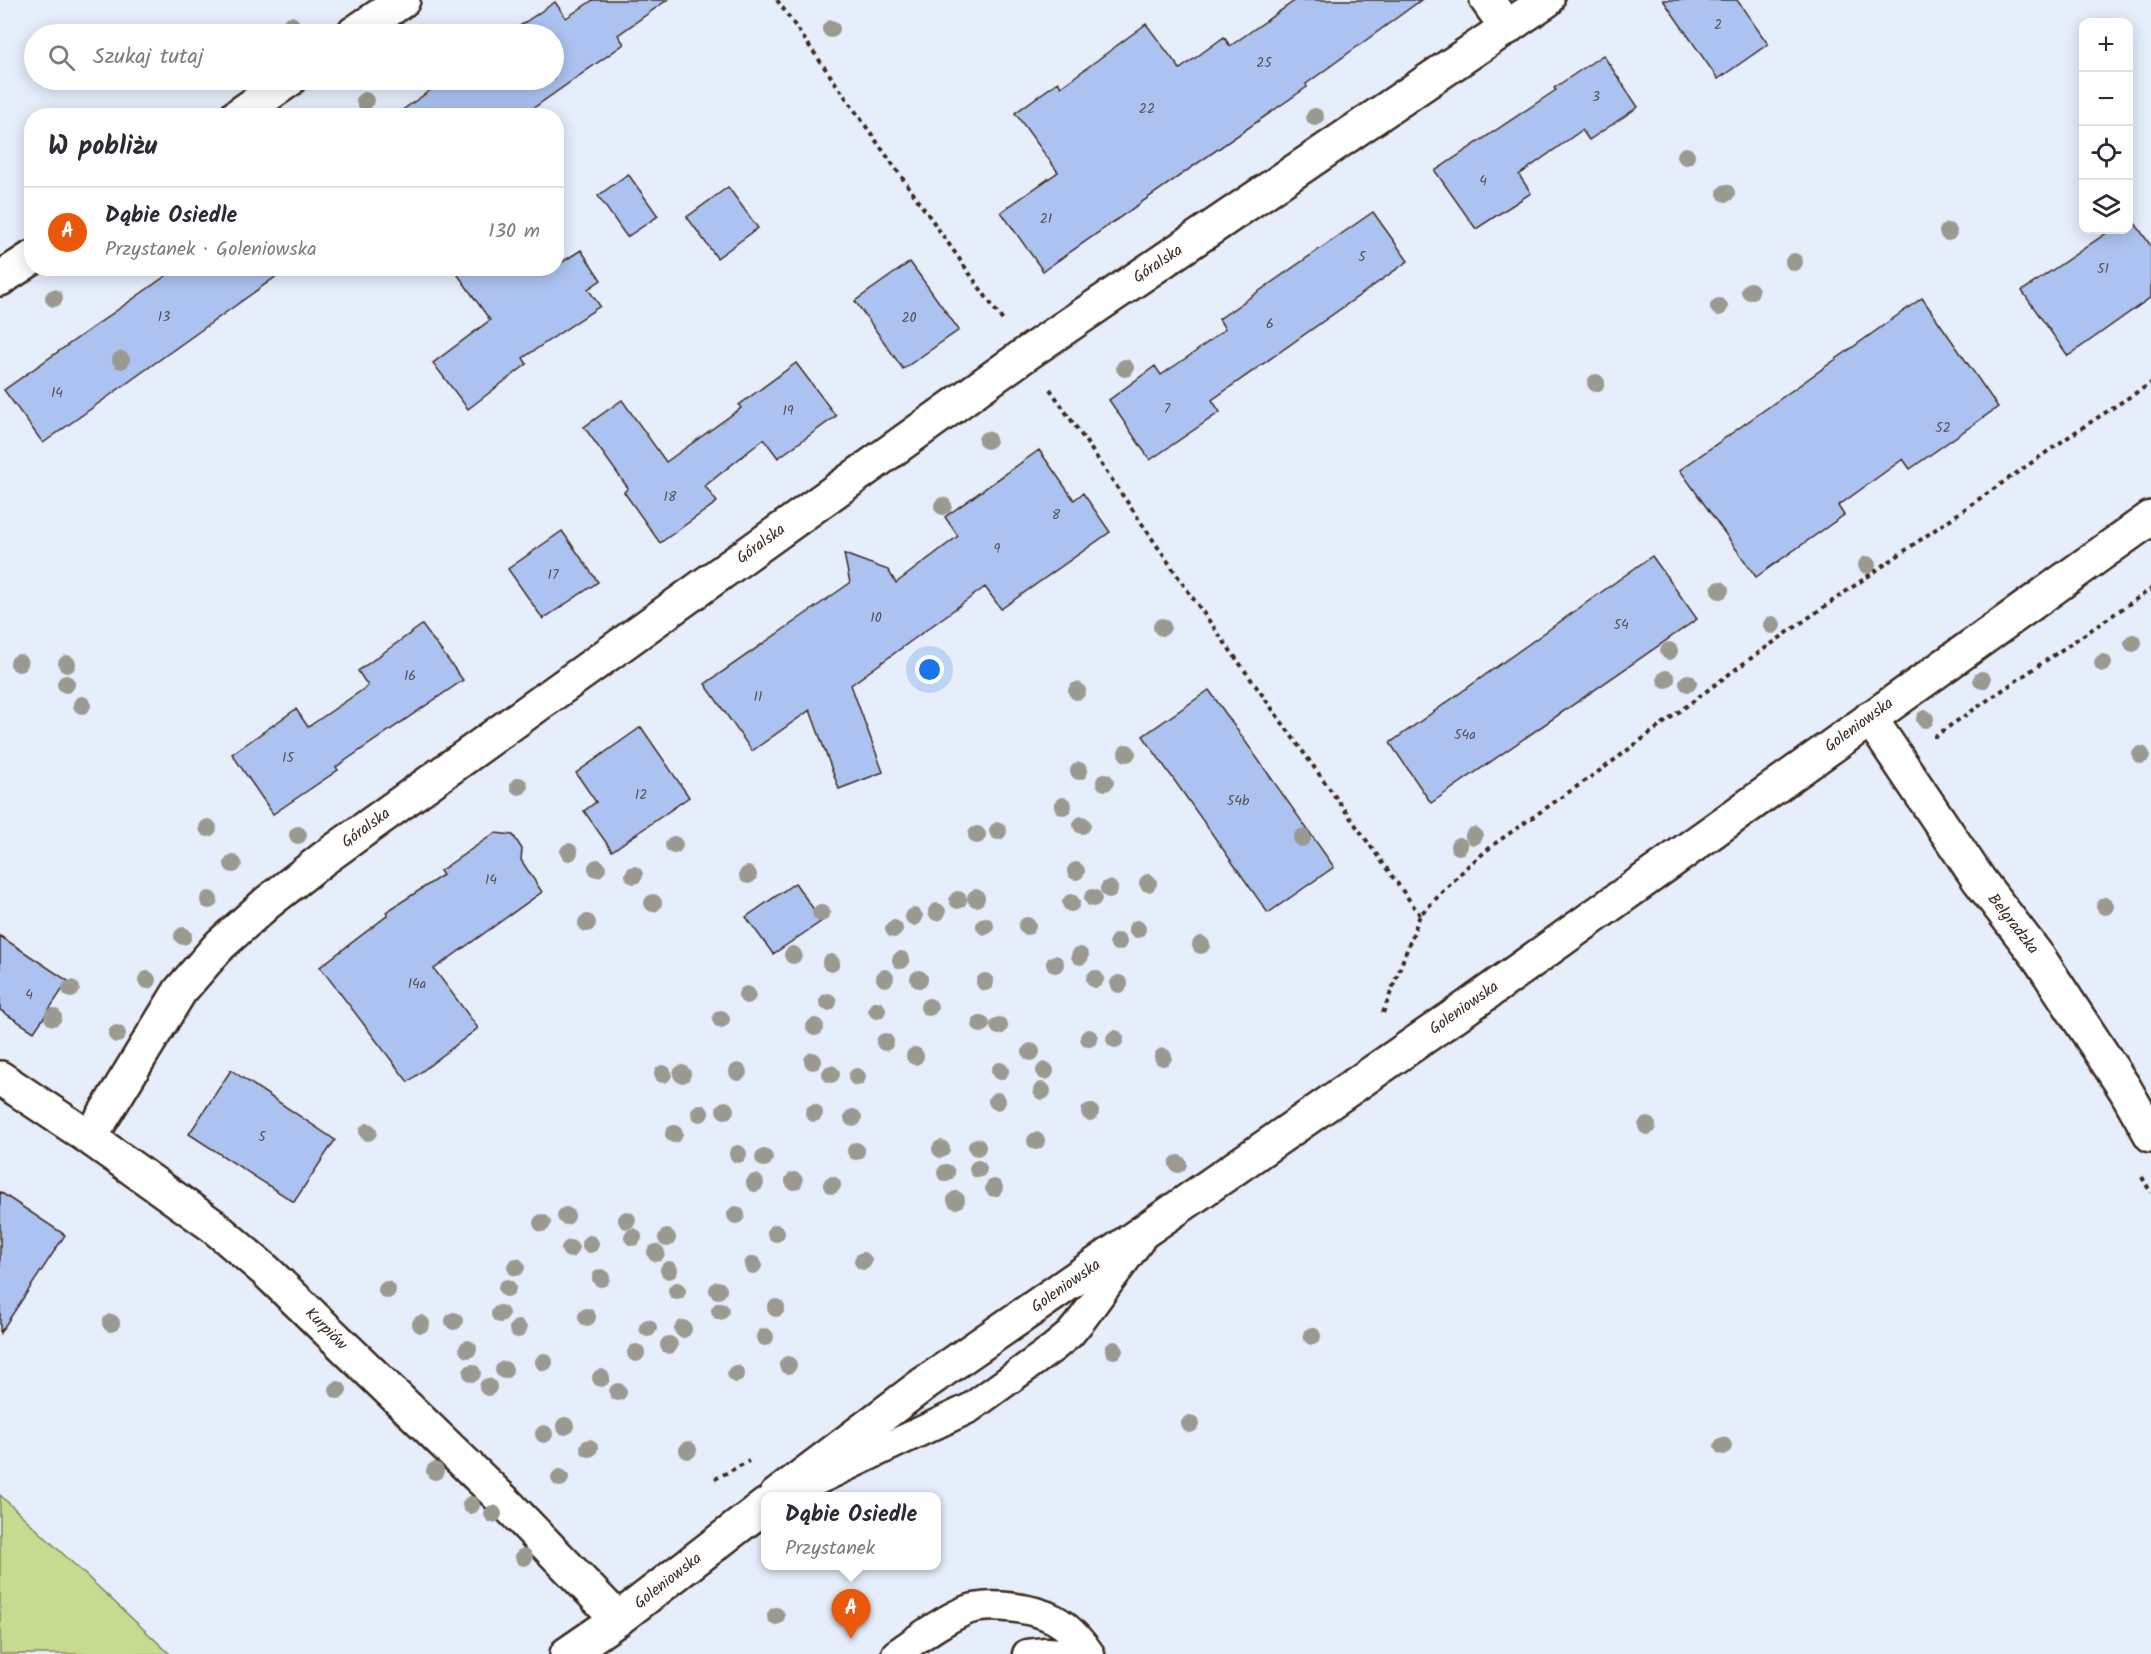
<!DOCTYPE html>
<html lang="pl">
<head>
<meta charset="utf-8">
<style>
  :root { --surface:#fff; --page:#f7f7f7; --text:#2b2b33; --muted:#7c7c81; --line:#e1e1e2; --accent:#ea580c }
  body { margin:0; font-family:Kalam,sans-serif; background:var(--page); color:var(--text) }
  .controls { position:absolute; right:18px; top:18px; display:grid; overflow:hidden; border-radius:12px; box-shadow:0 3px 15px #0003 }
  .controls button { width:54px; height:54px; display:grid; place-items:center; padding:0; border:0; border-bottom:2px solid var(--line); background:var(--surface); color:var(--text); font:30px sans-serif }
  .you { position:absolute; left:930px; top:670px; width:21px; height:21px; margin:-15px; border:4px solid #fff; border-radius:50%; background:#1a73e8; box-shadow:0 0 0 9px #1a73e833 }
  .badge { display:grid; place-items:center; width:39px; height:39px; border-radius:50%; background:var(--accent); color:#fff; font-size:20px; font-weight:700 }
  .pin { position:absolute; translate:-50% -50px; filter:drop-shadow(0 2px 3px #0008) }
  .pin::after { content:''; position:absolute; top:32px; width:21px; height:18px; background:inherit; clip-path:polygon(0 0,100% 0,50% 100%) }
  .popup { position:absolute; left:761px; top:1492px; width:180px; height:78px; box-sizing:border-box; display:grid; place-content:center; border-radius:12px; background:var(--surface); filter:drop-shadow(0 2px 4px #0005); font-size:20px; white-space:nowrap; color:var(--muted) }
  .popup b { font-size:22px; color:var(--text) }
  .popup::after { content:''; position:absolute; left:50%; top:100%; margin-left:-12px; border:12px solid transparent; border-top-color:var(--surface) }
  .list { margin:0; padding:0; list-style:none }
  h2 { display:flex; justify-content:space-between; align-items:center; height:78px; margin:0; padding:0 24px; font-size:26px }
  h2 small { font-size:20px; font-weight:400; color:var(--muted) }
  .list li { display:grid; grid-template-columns:39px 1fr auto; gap:18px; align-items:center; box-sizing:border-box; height:90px; padding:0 24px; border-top:2px solid var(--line) }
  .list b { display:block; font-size:22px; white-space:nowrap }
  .list p { margin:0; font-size:20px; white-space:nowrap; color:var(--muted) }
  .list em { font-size:20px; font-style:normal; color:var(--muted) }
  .icon { flex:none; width:33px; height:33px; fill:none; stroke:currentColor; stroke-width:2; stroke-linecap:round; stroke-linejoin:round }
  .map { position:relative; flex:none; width:2151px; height:1654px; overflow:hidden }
  .search { position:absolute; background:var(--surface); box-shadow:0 3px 15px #0003; left:24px; top:24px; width:540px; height:66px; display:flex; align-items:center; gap:15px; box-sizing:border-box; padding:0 21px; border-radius:33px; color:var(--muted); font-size:22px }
  .panel { position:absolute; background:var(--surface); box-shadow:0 3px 15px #0003; left:24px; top:108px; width:540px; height:168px; border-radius:24px }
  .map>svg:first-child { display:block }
  .green { fill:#c7db90; stroke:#818257; stroke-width:1.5 }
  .building { fill:#acc3f1; stroke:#3b2a1e; stroke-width:1.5 }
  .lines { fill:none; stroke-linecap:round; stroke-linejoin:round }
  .service-casing { stroke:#3b2a1e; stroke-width:33 }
  .minor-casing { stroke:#3b2a1e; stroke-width:38 }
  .tertiary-casing { stroke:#3b2a1e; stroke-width:38 }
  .path { stroke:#3b2a1e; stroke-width:4; stroke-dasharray:4.5 4.5; stroke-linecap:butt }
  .service { stroke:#fff; stroke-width:28 }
  .minor { stroke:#fff; stroke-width:33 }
  .tertiary { stroke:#fff; stroke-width:33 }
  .tree { fill:#9b9a91 }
  .labels { text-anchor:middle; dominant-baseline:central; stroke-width:5; stroke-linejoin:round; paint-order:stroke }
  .number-label { font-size:14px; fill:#575053 }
  .street-label { font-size:16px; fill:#3b2a1e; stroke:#fff }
</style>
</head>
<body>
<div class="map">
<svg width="2151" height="1654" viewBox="0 0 2151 1654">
  <rect width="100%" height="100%" fill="#e6edfb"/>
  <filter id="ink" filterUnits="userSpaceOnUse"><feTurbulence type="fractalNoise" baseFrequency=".0167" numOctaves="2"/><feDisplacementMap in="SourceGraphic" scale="12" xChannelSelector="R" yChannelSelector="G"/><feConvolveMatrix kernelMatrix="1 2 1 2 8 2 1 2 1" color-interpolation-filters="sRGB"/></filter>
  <g filter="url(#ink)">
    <path class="green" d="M 0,1495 L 170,1654 L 0,1654 Z"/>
    <path class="building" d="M 593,0 L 667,0 L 618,35 L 624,44 L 522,116 L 394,116 L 445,80 L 554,80 L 554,34 L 508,34 L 555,2 L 566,18 Z
      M 1296,0 L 1421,0 L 1306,84 L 1307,87 L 1043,271 L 1001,212 L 1058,172 L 1015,113 L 1058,82 L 1061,87 L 1146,24 L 1180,69 L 1224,37 L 1230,46 Z
      M 1663,0 L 1737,0 L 1768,44 L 1718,79 Z
      M 1603,55 L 1638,107 L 1589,140 L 1582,130 L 1519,175 L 1531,193 L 1476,229 L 1435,171 L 1556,90 L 1554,88 Z
      M 628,174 L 658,216 L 627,237 L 598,196 Z
      M 728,187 L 758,228 L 717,258 L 687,217 Z
      M 1373,212 L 1408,261 L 1212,400 L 1220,412 L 1150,460 L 1109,400 L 1155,366 L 1161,375 L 1195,352 L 1225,329 L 1219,319 Z
      M 2130,216 L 2151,246 L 2151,297 L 2068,356 L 2022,291 L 2111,230 L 2128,230 Z
      M 581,250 L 601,280 L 588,289 L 600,306 L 523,358 L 527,364 L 468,409 L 433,363 L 490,320 L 453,268 L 556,268 L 556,266 Z
      M 910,262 L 959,330 L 903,369 L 855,301 Z
      M 177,268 L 288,268 L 43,443 L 4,390 Z
      M 1922,298 L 1998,407 L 1910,469 L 1903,459 L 1838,506 L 1844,515 L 1756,577 L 1680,470 Z
      M 796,363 L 836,416 L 778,458 L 764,439 L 705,486 L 717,502 L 660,543 L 624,492 L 628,488 L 584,427 L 622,400 L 666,462 L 741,408 L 739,405 Z
      M 1039,450 L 1074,500 L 1083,493 L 1110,532 L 1001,609 L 985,587 L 851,685 L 883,772 L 839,789 L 810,710 L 752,751 L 705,684 L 850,583 L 844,554 L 888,570 L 896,583 L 958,536 L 945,517 Z
      M 562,531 L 598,582 L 543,619 L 508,569 Z
      M 1652,556 L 1697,619 L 1431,803 L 1390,743 Z
      M 422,625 L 463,680 L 336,767 L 338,770 L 273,814 L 232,754 L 296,709 L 308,727 L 368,686 L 358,671 Z
      M 1209,690 L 1334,867 L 1268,913 L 1143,736 Z
      M 641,727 L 689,797 L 612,851 L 584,811 L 596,802 L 576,773 Z
      M 495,833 L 513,835 L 522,849 L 521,860 L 542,892 L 434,969 L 478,1028 L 408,1082 L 320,967 L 388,915 L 386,912 L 443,875 L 440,871 Z
      M 795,883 L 822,921 L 773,954 L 746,917 Z
      M 0,936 L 68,981 L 34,1032 L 0,1010 Z
      M 231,1070 L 335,1140 L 294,1202 L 189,1134 Z
      M 0,1192 L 65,1235 L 0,1333 Z"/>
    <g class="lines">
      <defs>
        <path id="service" d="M 805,1486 L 970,1408 L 1053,1348 L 1070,1334 L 1083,1318 L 1140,1240
          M 896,1654 C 919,1638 941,1621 967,1610 C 990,1602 1033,1608 1054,1619 C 1069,1627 1080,1640 1090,1654
          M 1027,1654 L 1046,1652 L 1075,1654"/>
        <path id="minor" d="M 1487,0 L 1507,28
          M 353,34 L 403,0
          M 237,116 L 289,80
          M 0,279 L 32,258
          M 1870,718 L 1979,880 L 2039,958 L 2125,1089 L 2151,1135
          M 0,1078 L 90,1138 L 212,1225 L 266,1271 L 505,1502 L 618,1619
          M 90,1138 L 180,991 L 220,945 L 268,902 L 323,859 L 1026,354 L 1547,0"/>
        <path id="tertiary" d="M 776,1496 L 925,1383 L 1463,1010 L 2151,518
          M 567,1654 L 618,1619 L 766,1505"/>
      </defs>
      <use href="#service" class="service-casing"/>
      <use href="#minor" class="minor-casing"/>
      <use href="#tertiary" class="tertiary-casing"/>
      <path class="path" d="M 777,0 L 1003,321
        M 1050,389 L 1192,597 L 1420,915
        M 1935,738 L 1935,736 L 2151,589
        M 1383,1013 L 1420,915 L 1468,866 L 1497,842 L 1605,767 L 1740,666 L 1818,611 L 2077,431 L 2151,383
        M 2142,1177 L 2151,1193
        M 715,1479 L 749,1461"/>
      <use href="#service" class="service"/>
      <use href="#minor" class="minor"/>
      <use href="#tertiary" class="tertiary"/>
    </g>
    <g class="tree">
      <circle cx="291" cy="25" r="9"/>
      <circle cx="831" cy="29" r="9"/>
      <circle cx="365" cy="101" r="9"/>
      <circle cx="1315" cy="117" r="9"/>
      <circle cx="1686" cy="156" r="9"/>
      <circle cx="1726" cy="193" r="9"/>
      <circle cx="1948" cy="232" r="9"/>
      <circle cx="1794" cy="262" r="9"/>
      <circle cx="1750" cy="291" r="9"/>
      <circle cx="54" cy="298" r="9"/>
      <circle cx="1719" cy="307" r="9"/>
      <circle cx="121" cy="360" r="9"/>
      <circle cx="1125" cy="368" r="9"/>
      <circle cx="1596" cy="383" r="9"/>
      <circle cx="987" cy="440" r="9"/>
      <circle cx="943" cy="506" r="9"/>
      <circle cx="1867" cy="565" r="9"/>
      <circle cx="1720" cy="590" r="9"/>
      <circle cx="1772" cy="625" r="9"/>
      <circle cx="1162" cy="627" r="9"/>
      <circle cx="2133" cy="643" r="9"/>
      <circle cx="1669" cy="651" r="9"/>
      <circle cx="19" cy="663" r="9"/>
      <circle cx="2103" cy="663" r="9"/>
      <circle cx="67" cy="664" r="9"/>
      <circle cx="1666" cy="679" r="9"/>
      <circle cx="1982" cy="680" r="9"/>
      <circle cx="1688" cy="683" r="9"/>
      <circle cx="66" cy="684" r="9"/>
      <circle cx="1077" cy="691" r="9"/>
      <circle cx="82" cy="705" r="9"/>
      <circle cx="1925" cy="719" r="9"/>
      <circle cx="1127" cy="753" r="9"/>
      <circle cx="2141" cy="755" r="9"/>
      <circle cx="1079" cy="771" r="9"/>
      <circle cx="1105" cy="782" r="9"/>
      <circle cx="519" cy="786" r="9"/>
      <circle cx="1063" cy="806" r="9"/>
      <circle cx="1082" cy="825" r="9"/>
      <circle cx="208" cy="828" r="9"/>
      <circle cx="998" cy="831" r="9"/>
      <circle cx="298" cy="835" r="9"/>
      <circle cx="977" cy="835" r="9"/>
      <circle cx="1474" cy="836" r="9"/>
      <circle cx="1302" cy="838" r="9"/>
      <circle cx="674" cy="845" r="9"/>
      <circle cx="1459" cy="846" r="9"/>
      <circle cx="569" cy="852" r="9"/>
      <circle cx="233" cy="864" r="9"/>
      <circle cx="597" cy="868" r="9"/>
      <circle cx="1076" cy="871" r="9"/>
      <circle cx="634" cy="875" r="9"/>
      <circle cx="748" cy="875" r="9"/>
      <circle cx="1148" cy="883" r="9"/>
      <circle cx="1109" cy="889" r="9"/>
      <circle cx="976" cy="898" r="9"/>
      <circle cx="1093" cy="898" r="9"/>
      <circle cx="209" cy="900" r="9"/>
      <circle cx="958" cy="900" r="9"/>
      <circle cx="653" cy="903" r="9"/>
      <circle cx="1071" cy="903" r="9"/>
      <circle cx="2105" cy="906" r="9"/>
      <circle cx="937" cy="912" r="9"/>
      <circle cx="821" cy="913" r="9"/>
      <circle cx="914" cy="917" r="9"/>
      <circle cx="587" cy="923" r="9"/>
      <circle cx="985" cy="926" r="9"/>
      <circle cx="1027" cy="926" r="9"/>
      <circle cx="894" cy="929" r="9"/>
      <circle cx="1137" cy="929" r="9"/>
      <circle cx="183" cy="936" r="9"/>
      <circle cx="1118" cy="942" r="9"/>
      <circle cx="1201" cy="945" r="9"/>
      <circle cx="793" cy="955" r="9"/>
      <circle cx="1080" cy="956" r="9"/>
      <circle cx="901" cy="960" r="9"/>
      <circle cx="831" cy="963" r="9"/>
      <circle cx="1055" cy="964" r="9"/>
      <circle cx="885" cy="978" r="9"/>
      <circle cx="919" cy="979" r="9"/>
      <circle cx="1095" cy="979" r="9"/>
      <circle cx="147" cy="980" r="9"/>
      <circle cx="985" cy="982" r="9"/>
      <circle cx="1119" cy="984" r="9"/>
      <circle cx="71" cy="989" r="9"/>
      <circle cx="747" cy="995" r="9"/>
      <circle cx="828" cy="1002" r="9"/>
      <circle cx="929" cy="1007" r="9"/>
      <circle cx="877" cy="1010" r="9"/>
      <circle cx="53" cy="1017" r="9"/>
      <circle cx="721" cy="1019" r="9"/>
      <circle cx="981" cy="1024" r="9"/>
      <circle cx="999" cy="1026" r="9"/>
      <circle cx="815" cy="1027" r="9"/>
      <circle cx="117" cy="1034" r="9"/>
      <circle cx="1089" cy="1038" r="9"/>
      <circle cx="1115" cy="1039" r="9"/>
      <circle cx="885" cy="1042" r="9"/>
      <circle cx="1031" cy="1052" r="9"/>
      <circle cx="915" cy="1056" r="9"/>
      <circle cx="1163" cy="1057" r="9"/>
      <circle cx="813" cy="1061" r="9"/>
      <circle cx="1000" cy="1071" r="9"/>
      <circle cx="1045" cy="1071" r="9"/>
      <circle cx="738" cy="1072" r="9"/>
      <circle cx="663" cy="1074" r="9"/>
      <circle cx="682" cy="1074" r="9"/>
      <circle cx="831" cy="1074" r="9"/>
      <circle cx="857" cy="1077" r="9"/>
      <circle cx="1042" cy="1091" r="9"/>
      <circle cx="997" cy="1101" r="9"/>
      <circle cx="725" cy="1110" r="9"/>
      <circle cx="1090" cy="1112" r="9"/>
      <circle cx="700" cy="1113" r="9"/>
      <circle cx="814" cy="1113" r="9"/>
      <circle cx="853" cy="1118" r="9"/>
      <circle cx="1647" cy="1126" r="9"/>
      <circle cx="368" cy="1132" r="9"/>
      <circle cx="674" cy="1134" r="9"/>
      <circle cx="1036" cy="1141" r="9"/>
      <circle cx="977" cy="1147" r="9"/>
      <circle cx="941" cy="1149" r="9"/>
      <circle cx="856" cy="1151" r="9"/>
      <circle cx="738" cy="1154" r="9"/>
      <circle cx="764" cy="1158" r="9"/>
      <circle cx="1178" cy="1164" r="9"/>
      <circle cx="978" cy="1169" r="9"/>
      <circle cx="946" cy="1173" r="9"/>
      <circle cx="794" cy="1181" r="9"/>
      <circle cx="755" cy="1183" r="9"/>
      <circle cx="832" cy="1185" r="9"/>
      <circle cx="994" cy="1188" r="9"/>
      <circle cx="956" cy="1200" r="9"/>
      <circle cx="736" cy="1215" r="9"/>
      <circle cx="566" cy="1216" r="9"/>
      <circle cx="627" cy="1220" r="9"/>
      <circle cx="542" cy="1223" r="9"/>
      <circle cx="776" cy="1233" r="9"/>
      <circle cx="633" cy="1237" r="9"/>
      <circle cx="667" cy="1238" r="9"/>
      <circle cx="590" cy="1244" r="9"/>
      <circle cx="570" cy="1249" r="9"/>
      <circle cx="656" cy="1253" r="9"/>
      <circle cx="863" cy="1261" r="9"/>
      <circle cx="753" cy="1265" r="9"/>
      <circle cx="516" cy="1267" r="9"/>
      <circle cx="669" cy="1270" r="9"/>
      <circle cx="601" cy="1278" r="9"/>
      <circle cx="507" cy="1288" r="9"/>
      <circle cx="387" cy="1290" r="9"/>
      <circle cx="718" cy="1290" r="9"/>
      <circle cx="677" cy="1291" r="9"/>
      <circle cx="776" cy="1308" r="9"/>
      <circle cx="720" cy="1311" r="9"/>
      <circle cx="500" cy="1314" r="9"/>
      <circle cx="587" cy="1317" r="9"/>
      <circle cx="454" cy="1321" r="9"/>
      <circle cx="111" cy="1323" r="9"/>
      <circle cx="421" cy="1324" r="9"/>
      <circle cx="648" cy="1328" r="9"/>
      <circle cx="518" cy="1329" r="9"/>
      <circle cx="683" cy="1329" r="9"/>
      <circle cx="1312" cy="1336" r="9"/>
      <circle cx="765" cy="1337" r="9"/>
      <circle cx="669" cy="1345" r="9"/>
      <circle cx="468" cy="1349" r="9"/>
      <circle cx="1114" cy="1350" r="9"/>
      <circle cx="636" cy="1353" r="9"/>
      <circle cx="544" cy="1362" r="9"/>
      <circle cx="788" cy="1365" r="9"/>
      <circle cx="504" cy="1370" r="9"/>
      <circle cx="472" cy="1373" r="9"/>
      <circle cx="736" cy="1374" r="9"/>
      <circle cx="601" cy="1378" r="9"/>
      <circle cx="488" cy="1387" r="9"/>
      <circle cx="338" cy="1390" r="9"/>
      <circle cx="618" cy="1392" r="9"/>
      <circle cx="1190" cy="1424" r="9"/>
      <circle cx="565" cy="1426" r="9"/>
      <circle cx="544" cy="1434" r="9"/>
      <circle cx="1723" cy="1446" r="9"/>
      <circle cx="589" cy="1448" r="9"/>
      <circle cx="688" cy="1450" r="9"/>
      <circle cx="435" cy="1471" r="9"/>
      <circle cx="560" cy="1478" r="9"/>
      <circle cx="471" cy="1505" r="9"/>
      <circle cx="493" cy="1514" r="9"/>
      <circle cx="524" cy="1557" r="9"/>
      <circle cx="776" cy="1616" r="9"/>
    </g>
  </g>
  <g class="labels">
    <g class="number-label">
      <text x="1718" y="25">2</text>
      <text x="1264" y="63">25</text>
      <text x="1596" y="97">3</text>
      <text x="1147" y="109">22</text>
      <text x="1483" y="181">4</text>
      <text x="1046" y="219">21</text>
      <text x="1362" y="257">5</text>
      <text x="2103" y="269">51</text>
      <text x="164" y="317">13</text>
      <text x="909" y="318">20</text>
      <text x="1270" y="324">6</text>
      <text x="57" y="393">14</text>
      <text x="1167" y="409">7</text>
      <text x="788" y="411">19</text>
      <text x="1943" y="428">52</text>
      <text x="670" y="497">18</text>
      <text x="1056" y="515">8</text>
      <text x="997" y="549">9</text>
      <text x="553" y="575">17</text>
      <text x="876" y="618">10</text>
      <text x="1621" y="625">54</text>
      <text x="410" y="676">16</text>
      <text x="758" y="697">11</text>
      <text x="1465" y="735">54a</text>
      <text x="288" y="758">15</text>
      <text x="641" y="795">12</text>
      <text x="1238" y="801">54b</text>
      <text x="491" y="880">14</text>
      <text x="417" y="984">14a</text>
      <text x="29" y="995">4</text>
      <text x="262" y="1137">5</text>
    </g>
    <g class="street-label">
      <text transform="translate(1158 264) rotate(-34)">Góralska</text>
      <text transform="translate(761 544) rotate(-36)">Góralska</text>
      <text transform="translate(1859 725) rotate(-36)">Goleniowska</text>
      <text transform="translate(366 828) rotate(-36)">Góralska</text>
      <text transform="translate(2013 924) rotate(52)">Belgradzka</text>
      <text transform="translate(1464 1008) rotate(-35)">Goleniowska</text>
      <text transform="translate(1066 1286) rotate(-35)">Goleniowska</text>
      <text transform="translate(326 1329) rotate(45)">Kurpiów</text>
      <text transform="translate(668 1581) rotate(-38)">Goleniowska</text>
    </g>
  </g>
</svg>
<div class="controls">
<button>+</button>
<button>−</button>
<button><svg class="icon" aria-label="locate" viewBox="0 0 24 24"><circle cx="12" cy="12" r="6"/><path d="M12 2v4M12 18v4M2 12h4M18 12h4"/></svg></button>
<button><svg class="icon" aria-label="layers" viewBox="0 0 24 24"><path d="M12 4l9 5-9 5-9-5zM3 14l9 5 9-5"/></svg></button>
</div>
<div class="you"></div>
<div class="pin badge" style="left:851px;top:1639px">A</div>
<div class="popup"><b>Dąbie Osiedle</b>Przystanek</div>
<div class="search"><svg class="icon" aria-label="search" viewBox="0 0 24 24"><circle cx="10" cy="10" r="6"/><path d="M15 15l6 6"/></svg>Szukaj tutaj</div>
<section class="panel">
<h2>W pobliżu<small></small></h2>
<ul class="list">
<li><span class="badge">A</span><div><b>Dąbie Osiedle</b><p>Przystanek · Goleniowska</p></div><em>130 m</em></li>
</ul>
</section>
</div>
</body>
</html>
